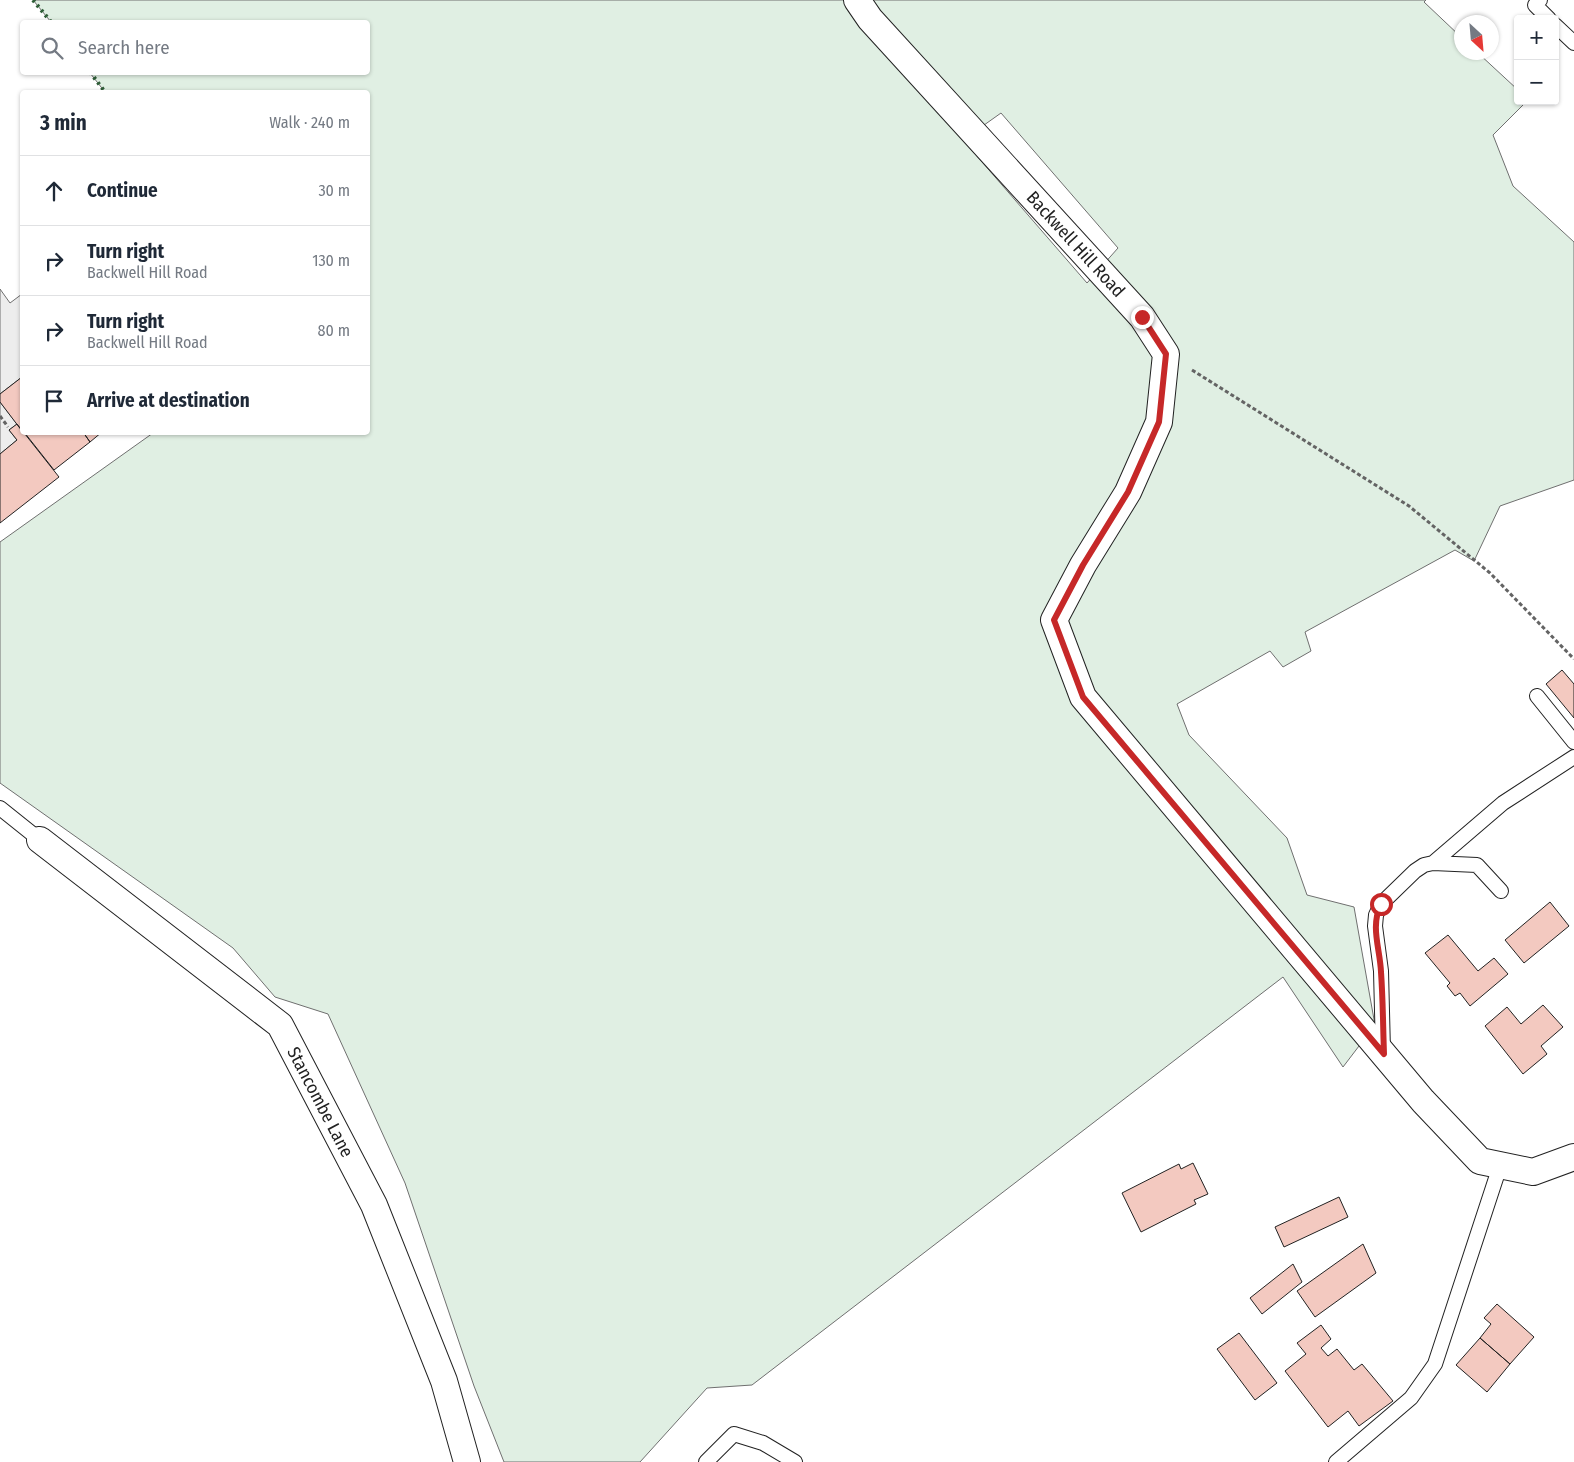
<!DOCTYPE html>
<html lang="en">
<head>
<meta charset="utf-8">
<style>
  :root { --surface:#fff; --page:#f6f6f7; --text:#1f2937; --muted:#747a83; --line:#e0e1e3 }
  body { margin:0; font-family:"Fira Sans Condensed",sans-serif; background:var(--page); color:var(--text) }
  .controls { position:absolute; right:15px; top:15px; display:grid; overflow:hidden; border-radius:5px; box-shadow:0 1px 4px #0004 }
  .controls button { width:45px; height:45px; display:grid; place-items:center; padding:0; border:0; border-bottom:1px solid var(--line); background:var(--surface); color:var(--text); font:25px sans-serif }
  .compass { position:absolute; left:1454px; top:15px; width:45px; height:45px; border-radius:50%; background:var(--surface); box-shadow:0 1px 4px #0004; rotate:154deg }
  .stop { position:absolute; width:15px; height:15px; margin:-11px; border:4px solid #c62828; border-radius:50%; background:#fff }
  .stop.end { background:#c62828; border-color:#fff; box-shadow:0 1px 5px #0008 }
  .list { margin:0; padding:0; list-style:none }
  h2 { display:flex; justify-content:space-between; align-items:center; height:65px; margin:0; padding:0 20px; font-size:21px }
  h2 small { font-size:16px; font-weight:400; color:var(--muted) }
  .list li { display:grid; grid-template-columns:32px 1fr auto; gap:15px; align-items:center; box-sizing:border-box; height:70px; padding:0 20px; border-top:1px solid var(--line) }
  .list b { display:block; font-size:19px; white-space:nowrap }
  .list p { margin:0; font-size:16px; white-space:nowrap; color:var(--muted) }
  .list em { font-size:16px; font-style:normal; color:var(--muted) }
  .icon { flex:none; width:28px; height:28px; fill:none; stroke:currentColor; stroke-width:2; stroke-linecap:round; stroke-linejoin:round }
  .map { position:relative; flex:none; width:1574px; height:1462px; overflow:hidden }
  .search { position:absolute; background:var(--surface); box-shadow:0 1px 4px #0004; left:20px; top:20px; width:350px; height:55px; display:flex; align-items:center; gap:12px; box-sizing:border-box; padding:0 18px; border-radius:5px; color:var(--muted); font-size:19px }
  .panel { position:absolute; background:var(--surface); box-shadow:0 1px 4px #0004; left:20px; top:90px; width:350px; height:345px; border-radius:5px }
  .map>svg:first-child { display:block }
  .green { fill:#e0efe3; stroke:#6f6f6f; fill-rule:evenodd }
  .parking { fill:#ededed; stroke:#6f6f6f }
  .building { fill:#f3c9c0; stroke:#222 }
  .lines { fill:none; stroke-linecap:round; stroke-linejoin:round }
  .service-casing { stroke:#222; stroke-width:16 }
  .minor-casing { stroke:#222; stroke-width:28 }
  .path { stroke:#646464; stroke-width:3; stroke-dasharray:4 2.5; stroke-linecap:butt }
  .service { stroke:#fff; stroke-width:14 }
  .minor { stroke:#fff; stroke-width:26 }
  .hedge { stroke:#2f5e38; stroke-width:4; stroke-dasharray:2.5 4; stroke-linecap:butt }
  .route { stroke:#c62828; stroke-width:6 }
  .labels { text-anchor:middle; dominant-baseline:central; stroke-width:4; stroke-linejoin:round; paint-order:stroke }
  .street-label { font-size:18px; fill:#222; stroke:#fff }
</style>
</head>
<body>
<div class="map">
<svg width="1574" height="1462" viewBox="0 0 1574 1462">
  <rect width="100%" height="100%" fill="#fff"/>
  <path class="green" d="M 33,0 L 1426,0 L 1424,2 L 1461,37 L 1462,52 L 1478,53 L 1518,90 L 1518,101 L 1527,101 L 1493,135 L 1513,186 L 1574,242 L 1574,480 L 1500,506 L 1474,561 L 1455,550 L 1305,632 L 1311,651 L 1283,667 L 1270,651 L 1177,704 L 1189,735 L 1287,838 L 1307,895 L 1354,907 L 1375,1025 L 1343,1067 L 1283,977 L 752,1385 L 707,1388 L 640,1462 L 504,1462 L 474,1386 L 405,1183 L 328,1014 L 275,997 L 233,948 L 0,783 L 0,542 L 153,433 L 368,432 L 368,92 L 105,92 L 90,73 L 368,72 L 368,22 L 51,22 ZM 1001,113 L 1118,248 L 1087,283 L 963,140 Z"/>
  <path class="parking" d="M 0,289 L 10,303 L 22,294 L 22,377 L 0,394 Z
    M 0,402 L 17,424 L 9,430 L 17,440 L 0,454 Z"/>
  <path class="building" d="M 22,377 L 22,431 L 0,402 L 0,394 Z
    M 17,424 L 59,477 L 0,523 L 0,454 L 17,440 L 9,430 Z
    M 24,432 L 83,432 L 90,442 L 54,470 Z
    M 83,432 L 102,432 L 90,442 Z
    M 1562,670 L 1574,684 L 1574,718 L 1546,684 Z
    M 1550,902 L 1569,926 L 1524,963 L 1505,940 Z
    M 1448,935 L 1478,971 L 1494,958 L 1508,974 L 1470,1006 L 1460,993 L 1455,996 L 1447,986 L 1450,983 L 1425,953 Z
    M 1543,1005 L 1563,1027 L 1541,1046 L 1547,1054 L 1523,1074 L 1485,1026 L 1507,1007 L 1521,1024 Z
    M 1193,1163 L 1208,1194 L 1194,1200 L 1196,1204 L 1141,1232 L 1122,1193 L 1179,1164 L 1181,1169 Z
    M 1339,1197 L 1348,1217 L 1284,1247 L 1275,1227 Z
    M 1363,1244 L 1376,1273 L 1315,1317 L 1297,1291 Z
    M 1293,1264 L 1302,1282 L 1262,1314 L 1250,1298 Z
    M 1497,1304 L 1534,1337 L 1510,1364 L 1480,1338 L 1491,1324 L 1484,1318 Z
    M 1321,1325 L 1331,1339 L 1321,1348 L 1328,1356 L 1337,1349 L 1354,1370 L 1362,1364 L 1393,1401 L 1359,1426 L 1348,1411 L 1328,1427 L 1285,1371 L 1306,1354 L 1297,1343 Z
    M 1239,1333 L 1277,1383 L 1255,1400 L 1217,1349 Z
    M 1480,1338 L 1510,1364 L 1487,1392 L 1456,1365 Z"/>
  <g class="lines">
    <defs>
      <path id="service" d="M 1540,0 L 1535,5 L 1549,19
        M 1555,25 L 1574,43
        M 1537,696 L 1574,742
        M 0,808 L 40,840
        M 1433,863 L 1503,803 L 1574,757
        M 1383,1051 L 1381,971 L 1375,926 L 1376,915 L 1381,904 L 1415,871 L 1424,865 L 1433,863 L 1477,865 L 1501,891
        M 706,1462 L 734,1434 L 763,1443 L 795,1462
        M 1336,1462 L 1411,1398 L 1435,1364 L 1500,1166"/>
      <g id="minor">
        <path id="s1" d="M 857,0 L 870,19 L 1142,317 L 1166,354 L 1159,422 L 1128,492 L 1083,565 L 1054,620 L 1083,697 L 1423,1101 L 1480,1161 L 1533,1172 L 1574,1157"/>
        <path id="s2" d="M 40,840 L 280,1025 L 374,1205 L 444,1381 L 467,1462"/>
      </g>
    </defs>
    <use href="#service" class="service-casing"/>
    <use href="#minor" class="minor-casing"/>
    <path class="path" d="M 1192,370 L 1409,506 L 1490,573 L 1574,659
      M 0,416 L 8,427"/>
    <use href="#service" class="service"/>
    <use href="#minor" class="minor"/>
    <path class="hedge" d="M 33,0 L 51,22
      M 90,72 L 105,92"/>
  </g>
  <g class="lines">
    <path class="route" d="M 1142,317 L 1166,354 L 1159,422 L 1128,492 L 1083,565 L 1054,620 L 1083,697 L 1384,1054 C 1383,1027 1383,1000 1381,972 C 1380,948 1370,927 1381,904"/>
  </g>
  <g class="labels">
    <g class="street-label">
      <text stroke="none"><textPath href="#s1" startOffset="328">Backwell Hill Road</textPath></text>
      <text stroke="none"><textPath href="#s2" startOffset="390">Stancombe Lane</textPath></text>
    </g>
  </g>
</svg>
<div class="controls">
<button>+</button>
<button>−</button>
</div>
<svg class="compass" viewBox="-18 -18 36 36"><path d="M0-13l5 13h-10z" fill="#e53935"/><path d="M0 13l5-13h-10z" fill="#747a83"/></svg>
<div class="stop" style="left:1381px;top:904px"></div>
<div class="stop end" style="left:1142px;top:317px"></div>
<div class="search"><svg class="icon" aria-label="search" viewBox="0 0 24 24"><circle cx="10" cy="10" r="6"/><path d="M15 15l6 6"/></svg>Search here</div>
<section class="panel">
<h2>3 min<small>Walk · 240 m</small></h2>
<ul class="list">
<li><svg class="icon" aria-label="ahead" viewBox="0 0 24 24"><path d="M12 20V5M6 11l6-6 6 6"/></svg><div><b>Continue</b></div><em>30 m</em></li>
<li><svg class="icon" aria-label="right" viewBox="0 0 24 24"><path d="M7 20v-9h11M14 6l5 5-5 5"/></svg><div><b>Turn right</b><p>Backwell Hill Road</p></div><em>130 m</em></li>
<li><svg class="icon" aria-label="right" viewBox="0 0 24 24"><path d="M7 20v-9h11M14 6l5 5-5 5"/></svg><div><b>Turn right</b><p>Backwell Hill Road</p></div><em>80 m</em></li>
<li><svg class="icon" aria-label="arrive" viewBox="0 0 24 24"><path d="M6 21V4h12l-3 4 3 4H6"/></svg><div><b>Arrive at destination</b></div></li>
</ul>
</section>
</div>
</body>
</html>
